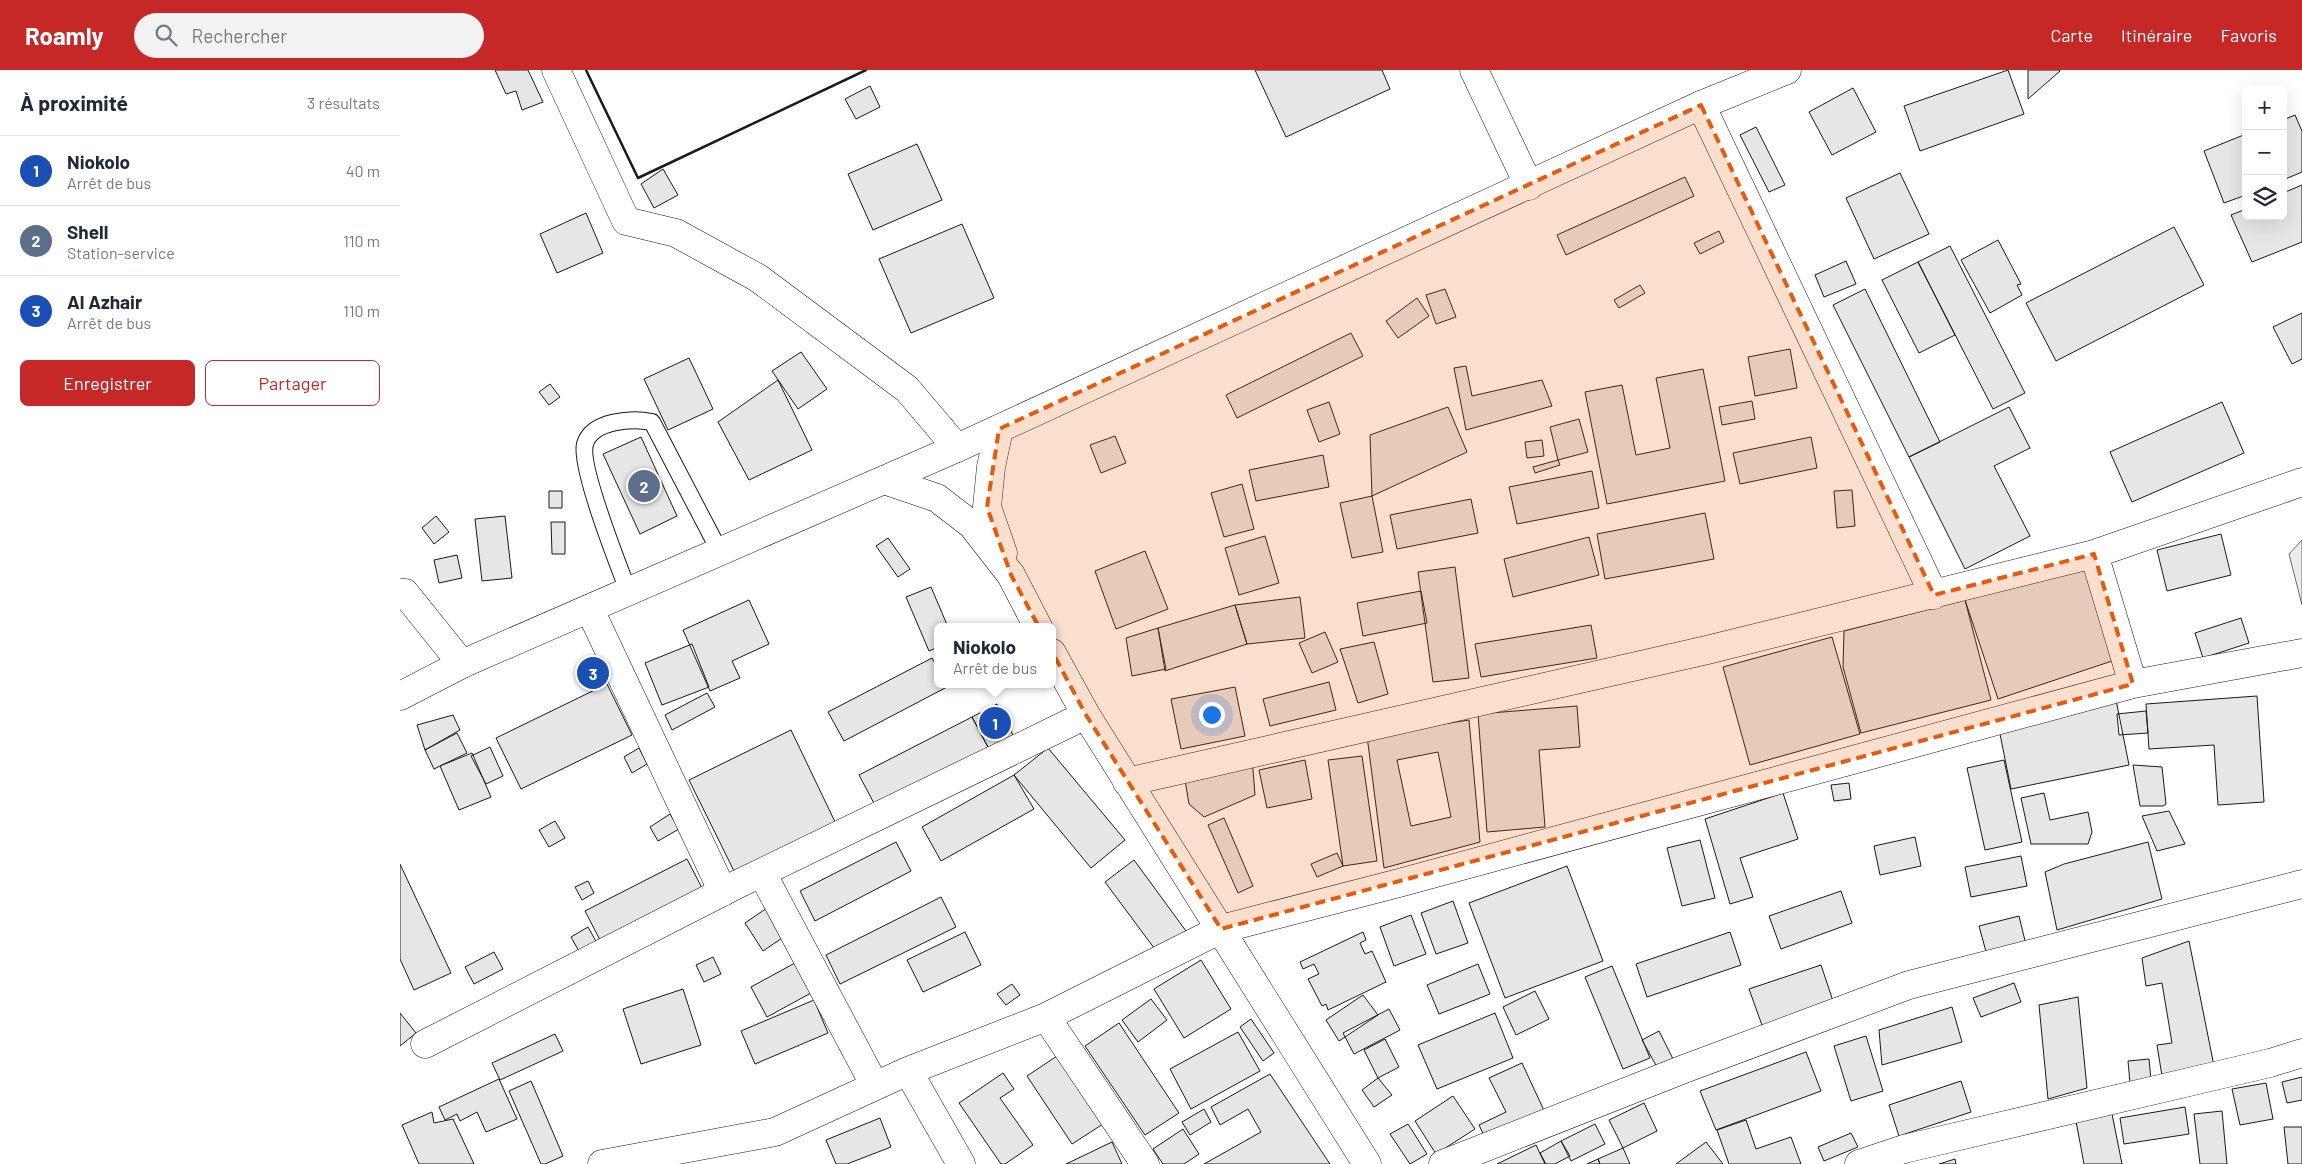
<!DOCTYPE html>
<html lang="fr">
<head>
<meta charset="utf-8">
<style>
  :root { --surface:#fff; --page:#f2f2f3; --text:#1f2937; --muted:#747a83; --line:#e0e1e3; --accent:#c62828 }
  body { margin:0; font-family:Barlow,sans-serif; background:var(--page); color:var(--text) }
  .controls { position:absolute; right:15px; top:15px; display:grid; overflow:hidden; border-radius:8px; box-shadow:0 5px 20px #0002 }
  .controls button { width:45px; height:45px; display:grid; place-items:center; padding:0; border:0; border-bottom:1px solid var(--line); background:var(--surface); color:var(--text); font:25px sans-serif }
  .you { position:absolute; left:811px; top:644px; width:18px; height:18px; margin:-12px; border:4px solid #fff; border-radius:50%; background:#1a73e8; box-shadow:0 0 0 8px #1a73e833 }
  .badge { display:grid; place-items:center; width:32px; height:32px; border-radius:50%; background:var(--accent); color:#fff; font-size:16px; font-weight:700 }
  .pin { position:absolute; translate:-50% -50%; border:2px solid #fff; box-shadow:0 1px 5px #0006 }
  .popup { position:absolute; left:534px; top:553px; width:122px; height:65px; box-sizing:border-box; display:grid; place-content:center; border-radius:8px; background:var(--surface); filter:drop-shadow(0 1px 4px #0005); font-size:16px; white-space:nowrap; color:var(--muted) }
  .popup b { font-size:19px; color:var(--text) }
  .popup::after { content:''; position:absolute; left:50%; top:100%; margin-left:-10px; border:10px solid transparent; border-top-color:var(--surface) }
  .list { margin:0; padding:0; list-style:none }
  h2 { display:flex; justify-content:space-between; align-items:center; height:65px; margin:0; padding:0 20px; font-size:21px }
  h2 small { font-size:16px; font-weight:400; color:var(--muted) }
  .list li { display:grid; grid-template-columns:32px 1fr auto; gap:15px; align-items:center; box-sizing:border-box; height:70px; padding:0 20px; border-top:1px solid var(--line) }
  .list b { display:block; font-size:19px; white-space:nowrap }
  .list p { margin:0; font-size:16px; white-space:nowrap; color:var(--muted) }
  .list em { font-size:16px; font-style:normal; color:var(--muted) }
  .actions { display:flex; gap:10px; padding:15px 20px }
  .actions a { flex:1; padding:11px 0; border:1px solid var(--accent); border-radius:8px; text-align:center; font-size:18px; color:var(--accent) }
  .actions .main { background:var(--accent); color:#fff }
  .icon { flex:none; width:28px; height:28px; fill:none; stroke:currentColor; stroke-width:2; stroke-linecap:round; stroke-linejoin:round }
  .map { position:relative; flex:none; width:1902px; height:1094px; overflow:hidden }
  header { display:flex; align-items:center; gap:30px; box-sizing:border-box; height:70px; padding:0 25px; background:var(--accent); color:#fff }
  header strong { font-size:24px }
  nav { display:flex; gap:28px; margin-inline-start:auto; font-size:18px }
  .search { width:350px; height:45px; background:var(--page); display:flex; align-items:center; gap:12px; box-sizing:border-box; padding:0 18px; border-radius:28px; color:var(--muted); font-size:19px }
  main { display:flex }
  aside { flex:1; background:var(--surface) }
  .map>svg:first-child { display:block }
  .built { fill:#ededed; stroke:#6a6a6a }
  .building { fill:#e6e6e6; stroke:#1a1a1a; fill-rule:evenodd }
  .lines { fill:none; stroke-linecap:round; stroke-linejoin:round }
  .service-casing { stroke:#1a1a1a; stroke-width:18 }
  .minor-casing { stroke:#1a1a1a; stroke-width:29 }
  .tertiary-casing { stroke:#1a1a1a; stroke-width:29 }
  .secondary-casing { stroke:#1a1a1a; stroke-width:29 }
  .primary-casing { stroke:#1a1a1a; stroke-width:29 }
  .service { stroke:#fff; stroke-width:16 }
  .minor { stroke:#fff; stroke-width:28 }
  .tertiary { stroke:#fff; stroke-width:28 }
  .secondary { stroke:#fff; stroke-width:28 }
  .primary { stroke:#fff; stroke-width:28 }
  .wall { stroke:#1a1a1a; stroke-width:2.5 }
  .marked { fill:#e8590c; fill-opacity:0.2; stroke:#e8590c; stroke-width:4; stroke-dasharray:10 6; stroke-linejoin:round }
</style>
</head>
<body>
<header>
<strong>Roamly</strong>
<div class="search"><svg class="icon" aria-label="search" viewBox="0 0 24 24"><circle cx="10" cy="10" r="6"/><path d="M15 15l6 6"/></svg>Rechercher</div>
<nav><a>Carte</a><a>Itinéraire</a><a>Favoris</a></nav>
</header>
<main>
<aside>
<h2>À proximité<small>3 résultats</small></h2>
<ul class="list">
<li><span class="badge" style="background:#1a4fb4">1</span><div><b>Niokolo</b><p>Arrêt de bus</p></div><em>40 m</em></li>
<li><span class="badge" style="background:#5c6f8a">2</span><div><b>Shell</b><p>Station-service</p></div><em>110 m</em></li>
<li><span class="badge" style="background:#1a4fb4">3</span><div><b>Al Azhair</b><p>Arrêt de bus</p></div><em>110 m</em></li>
</ul>
<div class="actions"><a class="main">Enregistrer</a><a>Partager</a></div>
</aside>
<div class="map">
<svg width="1902" height="1094" viewBox="0 0 1902 1094">
  <rect width="100%" height="100%" fill="#fff"/>
  <path class="built" d="M 1902,470 L 1902,535 L 1889,484 Z"/>
  <path class="building" d="M 95,0 L 128,0 L 143,32 L 122,40 L 116,21 L 106,24 Z
    M 855,0 L 982,0 L 990,19 L 886,67 Z
    M 1608,0 L 1624,44 L 1520,81 L 1504,36 Z
    M 1628,0 L 1659,0 L 1660,1 L 1628,29 Z
    M 470,16 L 480,37 L 456,49 L 445,29 Z
    M 1453,18 L 1476,62 L 1432,85 L 1409,42 Z
    M 1895,45 L 1902,61 L 1902,102 L 1883,110 L 1883,50 Z
    M 1356,57 L 1385,115 L 1369,122 L 1340,65 Z
    M 1846,64 L 1846,125 L 1824,133 L 1804,81 Z
    M 517,74 L 542,130 L 473,160 L 448,104 Z
    M 263,99 L 278,125 L 254,138 L 241,114 Z
    M 1500,103 L 1529,164 L 1474,189 L 1446,128 Z
    M 1285,107 L 1294,126 L 1166,185 L 1157,165 Z
    M 1902,115 L 1902,172 L 1852,192 L 1831,145 L 1846,139 L 1846,146 L 1883,146 L 1883,123 Z
    M 186,143 L 203,183 L 157,203 L 140,164 Z
    M 562,154 L 594,228 L 511,263 L 479,189 Z
    M 1774,157 L 1804,215 L 1656,291 L 1626,233 Z
    M 1319,161 L 1324,172 L 1300,184 L 1294,173 Z
    M 1598,170 L 1621,214 L 1617,215 L 1622,225 L 1590,243 L 1561,190 Z
    M 1550,176 L 1625,323 L 1593,339 L 1518,192 Z
    M 1446,191 L 1456,214 L 1424,227 L 1415,205 Z
    M 1518,192 L 1555,265 L 1519,283 L 1482,210 Z
    M 1240,215 L 1245,223 L 1219,238 L 1214,230 Z
    M 1045,219 L 1056,247 L 1036,254 L 1026,225 Z
    M 1465,219 L 1540,372 L 1509,387 L 1433,235 Z
    M 1017,228 L 1029,246 L 998,268 L 986,251 Z
    M 1902,243 L 1902,289 L 1892,294 L 1873,257 Z
    M 951,263 L 963,286 L 837,348 L 826,325 Z
    M 1390,279 L 1397,318 L 1355,326 L 1348,287 Z
    M 401,282 L 427,319 L 398,339 L 372,301 Z
    M 289,288 L 313,339 L 268,360 L 244,309 Z
    M 1066,296 L 1072,326 L 1142,310 L 1152,336 L 1066,360 L 1054,298 Z
    M 1303,299 L 1325,411 L 1207,434 L 1185,322 L 1222,315 L 1236,385 L 1270,378 L 1256,308 Z
    M 378,310 L 412,380 L 349,410 L 318,352 Z
    M 150,314 L 160,327 L 149,335 L 139,322 Z
    M 1352,331 L 1355,349 L 1322,355 L 1319,337 Z
    M 929,332 L 940,364 L 919,372 L 907,340 Z
    M 1822,332 L 1844,383 L 1732,432 L 1710,382 Z
    M 1048,337 L 1067,382 L 972,426 L 970,365 Z
    M 1609,337 L 1630,378 L 1594,396 L 1630,466 L 1565,499 L 1509,387 Z
    M 1179,349 L 1188,382 L 1158,390 L 1150,357 Z
    M 715,366 L 726,393 L 701,403 L 690,375 Z
    M 241,367 L 277,446 L 240,464 L 203,384 Z
    M 1411,367 L 1417,398 L 1340,414 L 1333,383 Z
    M 1142,370 L 1144,386 L 1127,388 L 1125,372 Z
    M 923,385 L 929,417 L 856,431 L 849,400 Z
    M 1158,390 L 1160,395 L 1135,403 L 1133,397 Z
    M 1192,401 L 1199,438 L 1117,454 L 1109,417 Z
    M 842,414 L 854,459 L 824,467 L 811,423 Z
    M 1452,420 L 1455,456 L 1437,458 L 1434,421 Z
    M 149,421 L 162,421 L 162,438 L 149,438 Z
    M 972,426 L 983,482 L 952,488 L 940,433 Z
    M 1071,429 L 1078,463 L 997,479 L 990,445 Z
    M 1305,443 L 1314,489 L 1205,509 L 1197,464 Z
    M 36,446 L 49,462 L 34,474 L 22,458 Z
    M 105,446 L 112,508 L 82,511 L 75,449 Z
    M 151,452 L 165,452 L 165,484 L 152,484 Z
    M 1821,464 L 1831,505 L 1767,521 L 1757,480 Z
    M 865,466 L 879,513 L 839,525 L 825,478 Z
    M 1189,467 L 1199,505 L 1113,527 L 1104,489 Z
    M 488,468 L 510,499 L 498,507 L 476,476 Z
    M 745,481 L 768,539 L 716,559 L 695,501 Z
    M 57,485 L 62,508 L 39,513 L 34,490 Z
    M 1688,490 L 1721,588 L 1598,629 L 1565,530 Z
    M 1055,497 L 1069,608 L 1033,612 L 1018,502 Z
    M 531,517 L 548,557 L 538,557 L 538,577 L 529,581 L 506,527 Z
    M 1021,521 L 1027,553 L 963,566 L 957,533 Z
    M 900,527 L 905,568 L 847,574 L 835,535 Z
    M 349,530 L 369,574 L 332,591 L 340,608 L 310,621 L 283,560 Z
    M 1565,530 L 1591,630 L 1461,663 L 1443,597 L 1444,561 Z
    M 835,535 L 847,574 L 765,601 L 758,558 Z
    M 1841,548 L 1849,573 L 1803,588 L 1795,563 Z
    M 1191,555 L 1197,588 L 1081,607 L 1075,574 Z
    M 758,558 L 766,599 L 732,606 L 726,568 Z
    M 925,562 L 938,592 L 912,603 L 899,573 Z
    M 1432,567 L 1460,664 L 1350,695 L 1323,597 Z
    M 974,572 L 988,624 L 958,633 L 940,579 Z
    M 292,574 L 309,617 L 262,635 L 245,593 Z
    M 532,588 L 538,599 L 538,614 L 545,614 L 547,617 L 444,671 L 428,642 Z
    M 929,612 L 936,640 L 870,656 L 863,629 Z
    M 207,614 L 232,665 L 121,719 L 96,668 Z
    M 835,617 L 845,666 L 781,679 L 771,629 Z
    M 307,623 L 315,637 L 272,660 L 265,645 Z
    M 1857,626 L 1864,732 L 1818,735 L 1814,675 L 1749,679 L 1746,634 Z
    M 1716,630 L 1729,695 L 1611,719 L 1598,654 Z
    M 597,634 L 614,667 L 589,679 L 572,647 Z
    M 1177,636 L 1180,677 L 1139,680 L 1145,757 L 1087,762 L 1078,644 Z
    M 1746,641 L 1748,663 L 1719,665 L 1717,644 Z
    M 53,645 L 60,660 L 25,680 L 17,655 Z
    M 572,647 L 589,679 L 476,737 L 459,705 Z
    M 1069,650 L 1080,772 L 984,798 L 967,666 ZM 1038,682 L 1051,747 L 1011,756 L 997,690 Z
    M 391,660 L 437,756 L 334,801 L 289,710 Z
    M 57,663 L 67,683 L 34,699 L 25,680 Z
    M 90,677 L 103,706 L 86,714 L 71,686 Z
    M 239,678 L 247,694 L 232,703 L 224,687 Z
    M 648,678 L 725,770 L 691,798 L 614,705 Z
    M 72,683 L 91,727 L 59,740 L 40,696 Z
    M 962,686 L 977,791 L 943,796 L 928,690 Z
    M 852,687 L 855,725 L 804,747 L 789,734 L 785,710 Z
    M 905,690 L 912,729 L 867,738 L 859,700 Z
    M 1604,690 L 1622,772 L 1585,780 L 1567,698 Z
    M 1733,695 L 1762,697 L 1766,734 L 1763,736 L 1740,736 Z
    M 614,705 L 634,739 L 541,791 L 522,757 Z
    M 1449,713 L 1451,729 L 1434,731 L 1431,715 Z
    M 1383,723 L 1398,769 L 1340,788 L 1353,827 L 1330,834 L 1305,749 Z
    M 1644,723 L 1650,750 L 1688,742 L 1692,762 L 1688,774 L 1631,774 L 1621,728 Z
    M 1769,741 L 1785,774 L 1757,781 L 1742,746 Z
    M 270,744 L 279,759 L 258,771 L 250,757 Z
    M 824,748 L 853,816 L 838,823 L 808,755 Z
    M 155,751 L 165,768 L 149,777 L 139,760 Z
    M 1515,767 L 1521,796 L 1480,805 L 1474,776 Z
    M 1300,770 L 1315,828 L 1282,836 L 1267,778 Z
    M 496,772 L 511,801 L 415,851 L 400,821 Z
    M 1748,772 L 1762,829 L 1657,860 L 1645,802 L 1664,794 Z
    M 937,783 L 943,796 L 917,807 L 911,794 Z
    M 1621,786 L 1627,816 L 1571,827 L 1565,797 Z
    M 287,789 L 302,818 L 200,870 L 185,841 Z
    M 734,790 L 786,861 L 757,882 L 705,812 Z
    M 0,794 L 51,903 L 14,920 L 0,889 Z
    M 1167,796 L 1203,891 L 1105,928 L 1069,833 Z
    M 188,811 L 194,823 L 182,830 L 175,817 Z
    M 1441,821 L 1452,853 L 1381,879 L 1369,846 Z
    M 541,827 L 556,857 L 440,914 L 426,885 Z
    M 1053,831 L 1068,873 L 1036,884 L 1021,843 Z
    M 367,838 L 385,866 L 363,881 L 345,853 Z
    M 1011,845 L 1026,884 L 994,896 L 980,857 Z
    M 1619,846 L 1627,879 L 1588,889 L 1579,856 Z
    M 188,857 L 198,875 L 181,885 L 171,867 Z
    M 565,862 L 581,895 L 523,922 L 507,890 Z
    M 963,862 L 966,870 L 960,873 L 965,884 L 972,881 L 986,912 L 928,940 L 926,934 L 922,936 L 908,909 L 919,904 L 914,894 L 903,899 L 900,892 Z
    M 1330,862 L 1341,895 L 1247,927 L 1236,894 Z
    M 1789,871 L 1814,996 L 1762,1006 L 1757,975 L 1772,973 L 1762,913 L 1746,916 L 1742,888 Z
    M 94,882 L 103,899 L 74,914 L 65,897 Z
    M 313,887 L 321,904 L 304,912 L 296,895 Z
    M 801,890 L 831,939 L 784,968 L 754,919 Z
    M 395,893 L 411,923 L 367,947 L 351,917 Z
    M 1078,894 L 1090,924 L 1039,944 L 1027,915 Z
    M 1421,895 L 1434,934 L 1363,958 L 1349,919 Z
    M 1212,896 L 1250,988 L 1223,999 L 1185,907 Z
    M 1614,913 L 1621,932 L 1581,947 L 1573,928 Z
    M 612,914 L 620,925 L 606,935 L 597,924 Z
    M 283,919 L 301,975 L 241,994 L 223,939 Z
    M 1135,921 L 1149,949 L 1116,965 L 1103,937 Z
    M 963,925 L 978,945 L 939,971 L 926,950 Z
    M 1678,927 L 1687,1018 L 1648,1029 L 1639,935 Z
    M 751,929 L 767,950 L 738,972 L 722,950 Z
    M 414,930 L 428,963 L 355,994 L 341,961 Z
    M 1552,937 L 1562,972 L 1482,995 L 1479,960 Z
    M 989,939 L 1000,960 L 954,984 L 943,963 Z
    M 0,943 L 16,963 L 0,976 Z
    M 1095,943 L 1113,988 L 1037,1019 L 1018,975 Z
    M 851,949 L 874,983 L 863,991 L 840,957 Z
    M 719,953 L 779,1043 L 745,1065 L 685,976 Z
    M 1259,961 L 1274,991 L 1258,999 L 1242,970 Z
    M 838,962 L 860,1001 L 791,1039 L 770,999 Z
    M 155,964 L 163,981 L 100,1010 L 92,993 Z
    M 1466,966 L 1483,1021 L 1451,1031 L 1434,976 Z
    M 985,969 L 999,997 L 978,1008 L 964,980 Z
    M 1406,982 L 1421,1021 L 1316,1060 L 1300,1021 Z
    M 657,986 L 703,1054 L 672,1074 L 627,1006 Z
    M 1749,989 L 1751,1010 L 1730,1013 L 1728,991 Z
    M 1122,993 L 1147,1047 L 1088,1074 L 1079,1055 L 1106,1042 L 1089,1008 Z
    M 603,1003 L 614,1019 L 600,1028 L 633,1075 L 605,1094 L 601,1094 L 559,1033 Z
    M 870,1004 L 930,1094 L 804,1094 L 861,1062 L 848,1039 L 820,1055 L 811,1037 Z
    M 1902,1007 L 1902,1030 L 1887,1033 L 1882,1012 Z
    M 978,1008 L 992,1025 L 974,1037 L 962,1020 Z
    M 99,1009 L 117,1049 L 86,1062 L 77,1042 L 60,1051 L 57,1044 L 45,1050 L 39,1037 Z
    M 131,1011 L 163,1086 L 145,1094 L 141,1094 L 109,1021 Z
    M 1561,1011 L 1571,1042 L 1499,1066 L 1489,1035 Z
    M 1866,1013 L 1873,1049 L 1840,1055 L 1832,1019 Z
    M 1053,1026 L 1075,1059 L 1036,1084 L 1015,1051 Z
    M 1244,1033 L 1257,1061 L 1223,1078 L 1209,1050 Z
    M 1785,1037 L 1789,1064 L 1724,1074 L 1720,1048 Z
    M 804,1039 L 811,1052 L 790,1065 L 782,1052 Z
    M 1822,1041 L 1827,1094 L 1800,1094 L 1794,1044 Z
    M 32,1042 L 34,1053 L 53,1049 L 74,1094 L 19,1094 L 2,1055 Z
    M 1712,1044 L 1722,1094 L 1684,1094 L 1676,1051 Z
    M 480,1048 L 491,1077 L 447,1094 L 436,1094 L 426,1070 Z
    M 1346,1050 L 1356,1079 L 1391,1067 L 1401,1094 L 1329,1094 L 1317,1060 Z
    M 1008,1054 L 1027,1084 L 1010,1094 L 990,1064 Z
    M 1195,1054 L 1205,1074 L 1171,1091 L 1161,1071 Z
    M 1884,1057 L 1902,1057 L 1902,1094 L 1888,1094 Z
    M 783,1059 L 799,1084 L 784,1094 L 763,1094 L 753,1079 Z
    M 1451,1063 L 1458,1077 L 1424,1091 L 1418,1077 Z
    M 1161,1071 L 1170,1086 L 1155,1094 L 1146,1094 L 1140,1083 Z
    M 712,1072 L 722,1094 L 666,1094 Z
    M 1306,1072 L 1323,1094 L 1276,1094 Z
    M 1136,1075 L 1145,1094 L 1097,1094 Z
    M 1223,1078 L 1230,1094 L 1200,1094 L 1198,1089 Z
    M 1198,1089 L 1200,1094 L 1187,1094 Z
    M 1555,1089 L 1556,1094 L 1539,1094 Z"/>
  <g class="lines">
    <defs>
      <path id="service" d="M 229,523 C 219,497 179,396 185,374 C 192,350 233,348 252,352 L 320,482"/>
      <path id="minor" d="M 156,0 L 226,151 L 276,163 L 358,208 L 507,319 L 557,378
        M 1074,0 L 1129,116
        M 1301,35 L 1534,525
        M 1694,484 L 1733,614
        M 0,523 L 5,523 L 62,594
        M 190,540 L 323,822
        M 727,712 L 1307,580 L 1694,484 L 1902,412
        M 362,803 L 475,1016
        M 646,947 L 745,1094
        M 25,974 L 336,815 L 686,645
        M 508,1001 L 561,1094
        M 202,1094 L 375,1062 L 508,1001 L 646,947 L 821,859 L 999,813 L 1733,614 L 1902,583
        M 1043,1094 L 1284,999 L 1509,915 L 1902,814
        M 1459,1094 L 1504,1079 L 1870,993 L 1902,983"/>
      <path id="tertiary" d="M 611,505 L 638,557
        M 652,583 L 686,645 L 967,1094"/>
      <path id="secondary" d="M 599,359 L 591,397 L 587,437 L 603,483
        M 484,410 L 537,428 L 572,455 L 611,505"/>
      <path id="primary" d="M 0,626 L 62,594 L 557,378 L 1301,35 L 1387,0"/>
    </defs>
    <use href="#service" class="service-casing"/>
    <use href="#minor" class="minor-casing"/>
    <use href="#tertiary" class="tertiary-casing"/>
    <use href="#secondary" class="secondary-casing"/>
    <use href="#primary" class="primary-casing"/>
    <use href="#service" class="service"/>
    <use href="#minor" class="minor"/>
    <use href="#tertiary" class="tertiary"/>
    <use href="#secondary" class="secondary"/>
    <use href="#primary" class="primary"/>
    <path class="wall" d="M 186,0 L 238,108 L 466,0"/>
  </g>
  <path class="marked" d="M 1301,35 L 1534,525 L 1694,484 L 1733,614 L 821,859 L 686,645 L 611,505 L 587,437 L 599,359 Z"/>
</svg>
<div class="controls">
<button>+</button>
<button>−</button>
<button><svg class="icon" aria-label="layers" viewBox="0 0 24 24"><path d="M12 4l9 5-9 5-9-5zM3 14l9 5 9-5"/></svg></button>
</div>
<div class="you"></div>
<div class="pin badge" style="left:595px;top:653px;background:#1a4fb4">1</div>
<div class="popup"><b>Niokolo</b>Arrêt de bus</div>
<div class="pin badge" style="left:244px;top:416px;background:#5c6f8a">2</div>
<div class="pin badge" style="left:193px;top:603px;background:#1a4fb4">3</div>
</div>
</main>
</body>
</html>
